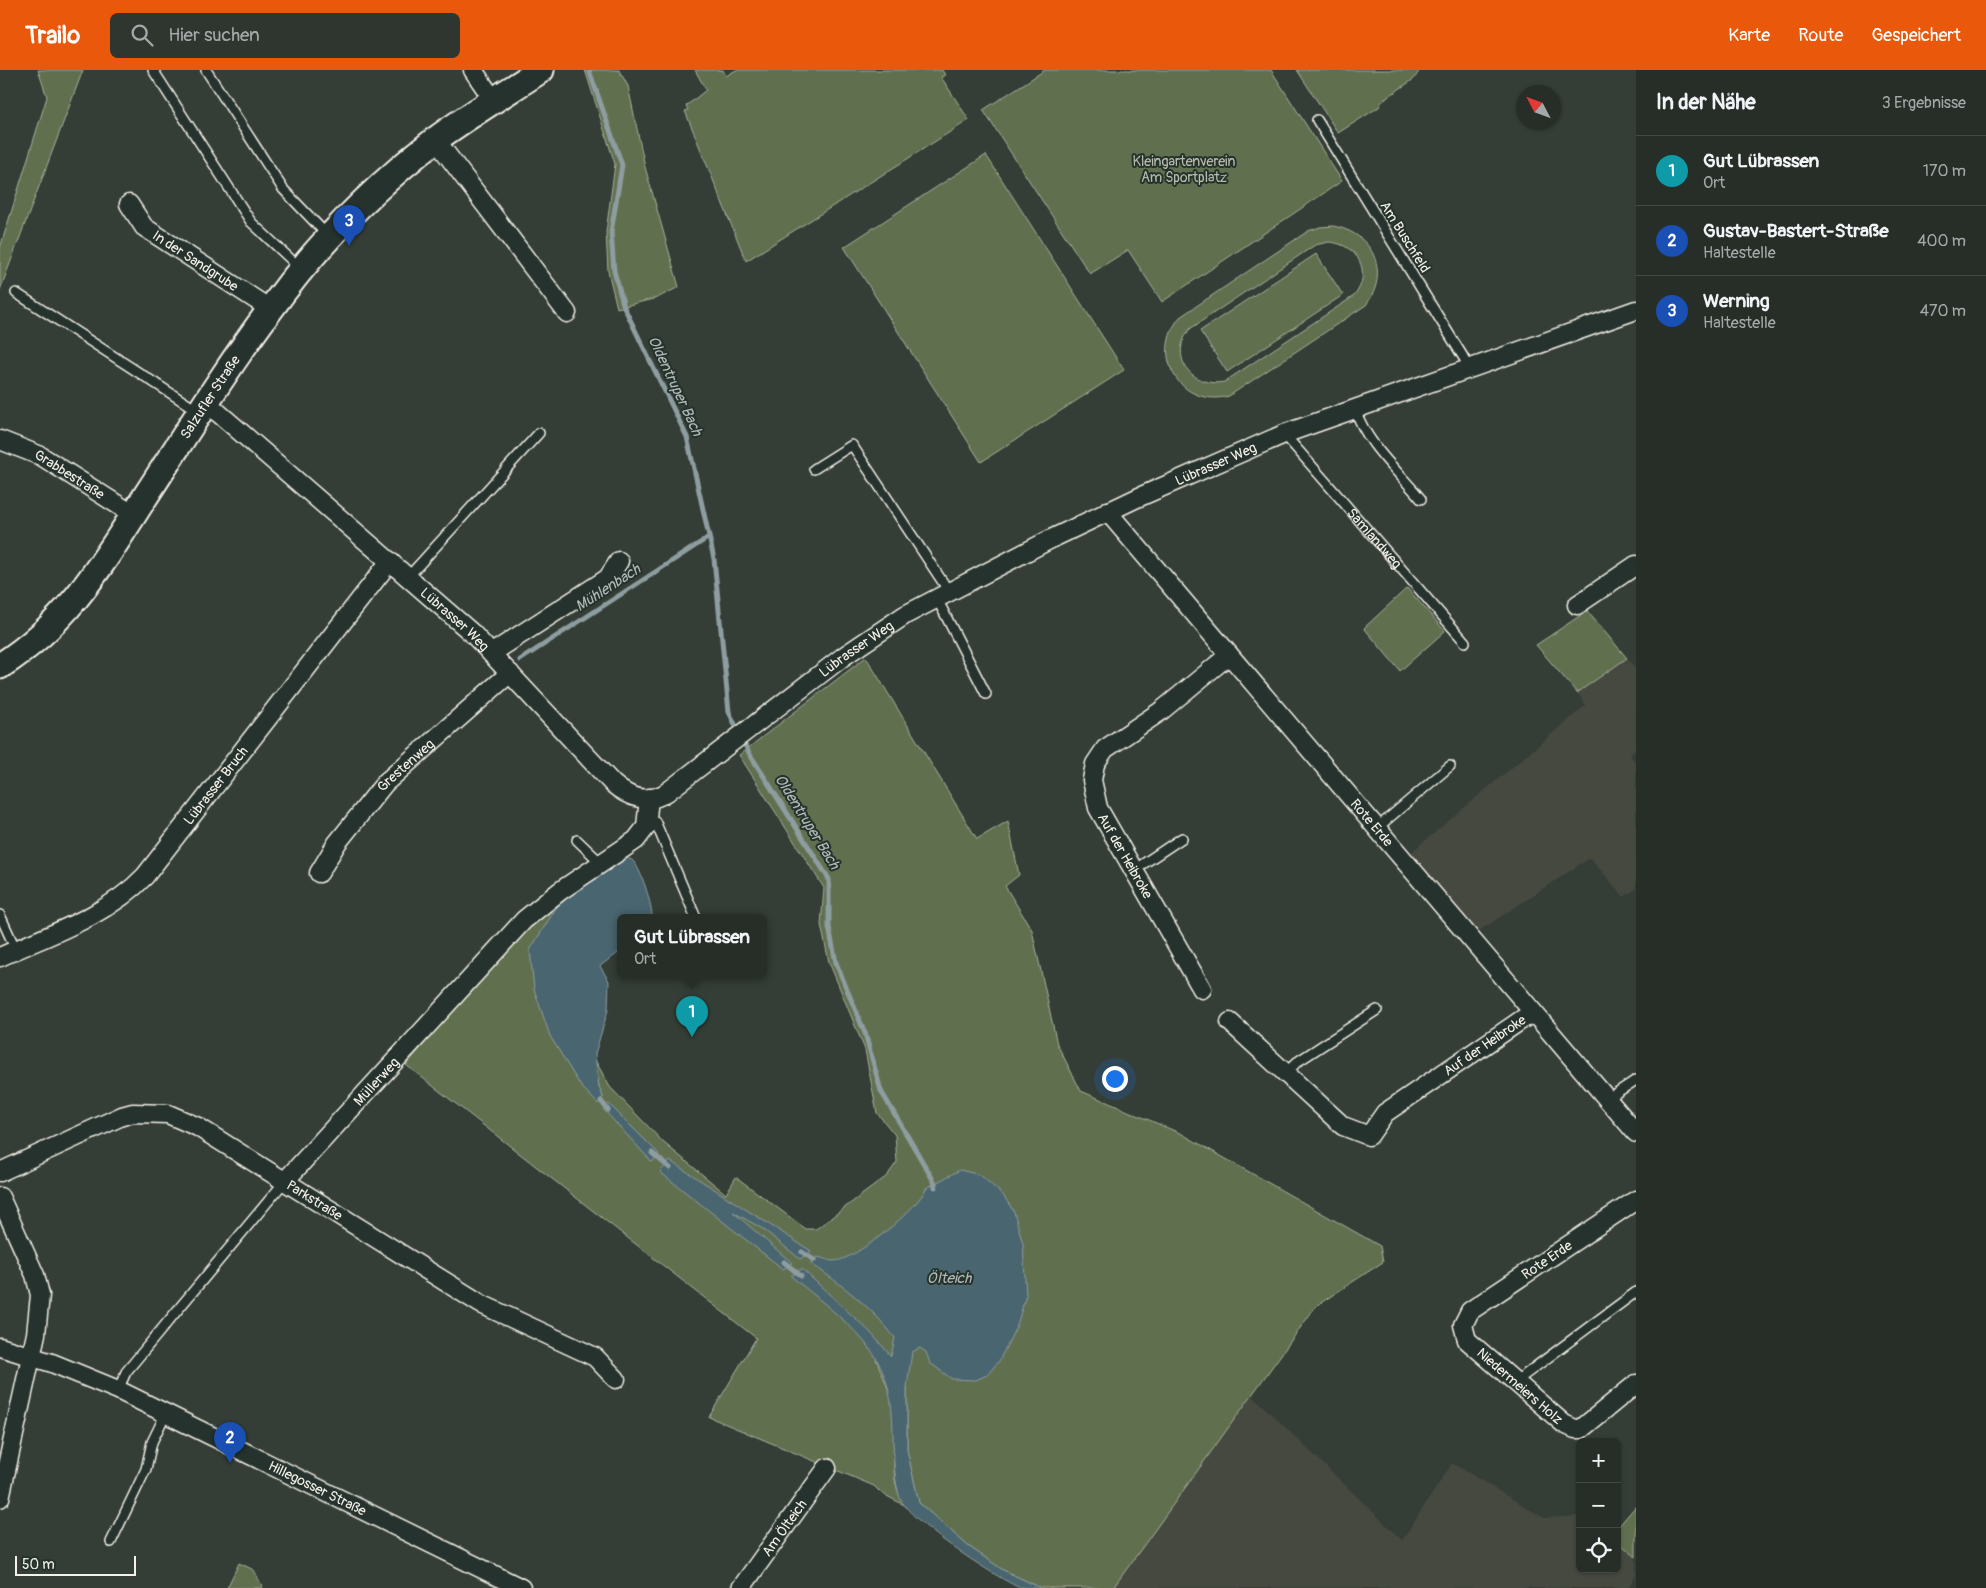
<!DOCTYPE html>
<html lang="de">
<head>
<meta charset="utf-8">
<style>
  :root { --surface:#272e28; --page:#2f3630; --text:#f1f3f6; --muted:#a4a8a8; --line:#434a45; --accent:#ea580c }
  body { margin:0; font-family:Pangolin,sans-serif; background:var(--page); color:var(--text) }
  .controls { position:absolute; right:15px; bottom:15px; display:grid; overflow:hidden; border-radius:8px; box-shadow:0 1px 4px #0004 }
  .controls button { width:45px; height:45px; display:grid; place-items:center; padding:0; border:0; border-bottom:1px solid var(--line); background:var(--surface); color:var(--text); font:25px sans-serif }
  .compass { position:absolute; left:1516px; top:15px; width:45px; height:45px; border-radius:50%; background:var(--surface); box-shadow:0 1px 4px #0004; rotate:311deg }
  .scale { position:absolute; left:15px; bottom:12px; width:121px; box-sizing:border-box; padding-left:5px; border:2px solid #f4f1e8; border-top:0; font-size:14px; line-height:18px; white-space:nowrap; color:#f4f1e8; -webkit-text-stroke:4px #26332d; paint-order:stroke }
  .you { position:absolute; left:1114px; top:1008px; width:18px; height:18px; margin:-12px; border:4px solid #fff; border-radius:50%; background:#1a73e8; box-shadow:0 0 0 8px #1a73e833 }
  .badge { display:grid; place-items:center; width:32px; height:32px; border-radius:50%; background:var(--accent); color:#fff; font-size:16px; font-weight:700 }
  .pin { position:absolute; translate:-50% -41px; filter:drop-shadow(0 1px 2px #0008) }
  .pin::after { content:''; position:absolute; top:26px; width:18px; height:15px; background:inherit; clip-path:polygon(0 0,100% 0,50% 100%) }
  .popup { position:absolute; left:617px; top:844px; width:150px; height:65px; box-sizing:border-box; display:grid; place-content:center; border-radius:8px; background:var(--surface); filter:drop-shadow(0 1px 4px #0005); font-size:16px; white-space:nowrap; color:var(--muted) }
  .popup b { font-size:19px; color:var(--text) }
  .popup::after { content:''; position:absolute; left:50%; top:100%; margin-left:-10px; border:10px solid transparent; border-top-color:var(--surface) }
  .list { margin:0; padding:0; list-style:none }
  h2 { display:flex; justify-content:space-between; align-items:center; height:65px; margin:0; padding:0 20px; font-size:21px }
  h2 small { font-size:16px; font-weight:400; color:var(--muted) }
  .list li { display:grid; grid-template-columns:32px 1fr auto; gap:15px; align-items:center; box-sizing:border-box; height:70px; padding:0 20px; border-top:1px solid var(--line) }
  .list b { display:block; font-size:19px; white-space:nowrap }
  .list p { margin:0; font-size:16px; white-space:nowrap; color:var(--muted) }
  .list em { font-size:16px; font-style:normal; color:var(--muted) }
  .icon { flex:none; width:28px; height:28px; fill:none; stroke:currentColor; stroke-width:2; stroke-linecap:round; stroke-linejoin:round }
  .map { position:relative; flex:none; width:1636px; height:1518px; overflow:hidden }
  header { display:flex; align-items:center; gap:30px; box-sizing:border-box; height:70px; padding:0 25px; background:var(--accent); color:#fff }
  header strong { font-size:24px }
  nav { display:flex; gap:28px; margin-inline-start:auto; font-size:18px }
  .search { width:350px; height:45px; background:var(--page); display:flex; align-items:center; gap:12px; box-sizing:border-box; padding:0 18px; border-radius:8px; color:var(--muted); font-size:19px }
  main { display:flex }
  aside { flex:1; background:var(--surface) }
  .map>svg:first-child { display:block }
  .built { fill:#454840 }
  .green { fill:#616f50; stroke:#aab09c; fill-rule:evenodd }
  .water { fill:#4a6570; stroke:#8e9da0 }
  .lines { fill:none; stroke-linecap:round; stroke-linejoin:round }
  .stream { stroke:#8e9da0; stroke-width:5 }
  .lane-casing { stroke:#f4f1e8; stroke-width:12 }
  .street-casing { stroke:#f4f1e8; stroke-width:21 }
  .secondary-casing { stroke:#f4f1e8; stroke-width:29 }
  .lane { stroke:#26332d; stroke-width:9 }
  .street { stroke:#26332d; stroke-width:18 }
  .secondary { stroke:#26332d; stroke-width:25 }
  .labels { text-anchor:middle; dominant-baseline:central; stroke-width:4; stroke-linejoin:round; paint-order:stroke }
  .park-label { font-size:14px; fill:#b9bdab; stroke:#26332d }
  .street-label { font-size:14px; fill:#f4f1e8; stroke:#26332d }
  .water-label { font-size:15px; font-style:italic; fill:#b0b9b8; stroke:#26332d }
</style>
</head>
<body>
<header>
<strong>Trailo</strong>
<div class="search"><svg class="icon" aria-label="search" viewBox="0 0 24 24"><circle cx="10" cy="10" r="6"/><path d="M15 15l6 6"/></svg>Hier suchen</div>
<nav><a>Karte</a><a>Route</a><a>Gespeichert</a></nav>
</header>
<main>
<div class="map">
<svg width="1636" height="1518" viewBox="0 0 1636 1518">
  <rect width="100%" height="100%" fill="#343d36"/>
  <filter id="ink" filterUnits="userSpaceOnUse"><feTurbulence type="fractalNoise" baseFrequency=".02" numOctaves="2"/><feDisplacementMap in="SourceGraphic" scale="10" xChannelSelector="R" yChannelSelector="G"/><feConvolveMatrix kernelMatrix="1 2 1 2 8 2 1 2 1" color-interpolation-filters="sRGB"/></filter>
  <g filter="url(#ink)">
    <path class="built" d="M 1627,588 L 1636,599 L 1636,680 L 1630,685 L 1636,692 L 1636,819 L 1624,827 L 1590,788 L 1476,863 L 1409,784 L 1586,635 L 1577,623 Z
      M 1252,1325 L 1402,1470 L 1452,1393 L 1544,1448 L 1580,1446 L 1580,1499 L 1617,1499 L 1617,1471 L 1636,1487 L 1636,1505 L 1628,1518 L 1113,1518 Z"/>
    <path class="green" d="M 38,0 L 83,0 L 0,220 L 0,178 L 47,27 Z
      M 585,0 L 619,0 L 628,16 L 645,97 L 679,217 L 657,228 L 617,238 L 608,201 L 606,162 L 615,94 Z
      M 695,0 L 723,0 L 726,6 L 736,0 L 942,0 L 945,5 L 941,7 L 969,50 L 746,191 L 685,41 L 688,40 L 686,36 L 706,20 Z
      M 1045,0 L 1271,0 L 1342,111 L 1162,232 L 1128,180 L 1090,204 L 983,40 Z
      M 1297,0 L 1420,0 L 1414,9 L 1382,31 L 1379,37 L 1338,63 Z
      M 986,85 L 1124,300 L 981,392 L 844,177 Z
      M 1333,156 C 1373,163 1391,202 1366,235 L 1229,326 C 1180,339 1149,285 1180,247 L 1308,161 L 1320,157 ZM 1329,172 C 1358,174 1373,203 1354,226 L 1224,312 C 1191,318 1168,286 1190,259 L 1315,175 Z
      M 1316,184 L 1343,225 L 1227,302 L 1200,261 Z
      M 1407,518 L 1445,561 L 1400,601 L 1364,558 Z
      M 1587,541 L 1627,588 L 1577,623 L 1536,575 Z
      M 866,587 L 977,769 L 1008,751 L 1019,805 L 1005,816 L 1032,860 L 1057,974 L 1081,1021 L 1182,1064 L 1380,1176 L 1383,1192 L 1316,1236 L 1113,1518 L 1041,1518 L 1003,1500 L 968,1476 L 919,1433 L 907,1380 L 907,1317 L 876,1289 C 882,1304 890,1321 893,1337 C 900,1369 884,1408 906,1436 L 881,1423 L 874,1416 L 709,1347 L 756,1268 L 406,995 L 446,949 L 442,945 L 533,852 L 561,830 L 598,1034 L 603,1027 L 599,1017 L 595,990 L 610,1017 L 664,1073 L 726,1124 L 736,1107 L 806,1159 L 816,1159 L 887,1106 L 897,1092 L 895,1065 L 877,1043 L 865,980 L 829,892 L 821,855 L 824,818 L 739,685 Z
      M 1636,1436 L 1636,1487 L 1617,1471 L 1617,1458 Z
      M 239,1493 L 254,1500 L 263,1518 L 227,1518 Z"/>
    <path class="water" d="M 624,788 C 627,788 630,789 632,790 C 641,797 653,838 652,848 L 621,848 L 621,881 L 600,896 L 609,911 L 608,940 L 595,984 L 599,1017 L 603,1027 L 598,1034 L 580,1015 L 550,966 L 534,919 L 530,880 L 561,830 Z
      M 609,1034 L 659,1084 L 652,1092 L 603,1039 Z
      M 670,1091 L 811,1181 L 800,1189 L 763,1159 L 733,1142 L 792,1193 L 783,1199 L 660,1102 Z
      M 960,1100 L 980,1105 L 1003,1125 L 1014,1142 L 1023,1174 L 1026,1225 L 1017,1255 L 999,1291 L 987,1305 L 976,1310 L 952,1309 L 930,1293 L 926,1282 L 920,1278 L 912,1282 L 907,1317 L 907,1380 L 919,1433 L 968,1476 L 1003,1500 L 1041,1518 C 1034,1518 1024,1518 1018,1517 C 994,1506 904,1449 899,1425 C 886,1377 903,1335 876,1288 C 859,1259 817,1228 791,1206 L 802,1199 L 870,1262 L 891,1286 L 895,1268 C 872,1237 842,1215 810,1193 L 818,1187 C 823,1188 829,1191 834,1191 C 855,1191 920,1137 926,1118 Z"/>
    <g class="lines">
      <path class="stream" d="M 589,0 L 622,95 L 611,162 L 614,201 L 624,237 L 687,367 L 714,489 L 729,642 L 749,683 L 829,809 L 829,857 L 836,893 L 865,963 L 881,1021 L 935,1113 L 935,1117
        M 520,590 L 709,467
        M 601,1031 L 608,1040
        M 652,1083 L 670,1098
        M 802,1182 L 814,1190
        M 784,1192 L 801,1206"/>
      <defs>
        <g id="lane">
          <path d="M 153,0 L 251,152 L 301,199"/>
          <path d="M 206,0 L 283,119 L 329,167"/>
          <path d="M 1317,50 L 1470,298"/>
          <path d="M 16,223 L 198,341"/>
          <path d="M 1355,339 C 1367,375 1397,400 1421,429"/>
          <path id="s1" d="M 1284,364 L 1465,572"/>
          <path d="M 814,399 L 852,375 L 948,520"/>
          <path d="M 408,507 L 539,363"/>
          <path d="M 936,527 L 986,624"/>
          <path d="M 648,749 L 655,751 L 696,848"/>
          <path d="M 1377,758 L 1450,696"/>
          <path d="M 577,770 L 602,794"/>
          <path d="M 1134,800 L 1182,768"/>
          <path d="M 0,845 L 16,880"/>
          <path d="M 1285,1004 L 1297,992 L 1377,940"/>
          <path d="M 1607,1029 L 1636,1010"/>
          <path d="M 1515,1312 L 1636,1222"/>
          <path d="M 118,1320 L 126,1302 L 285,1111"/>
          <path d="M 111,1472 L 146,1399 L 152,1372 L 166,1343"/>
        </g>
        <g id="street">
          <path d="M 473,0 L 494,31"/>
          <path d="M 436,70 L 567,243"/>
          <path id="s2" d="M 129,134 L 144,157 L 270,239"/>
          <path id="s3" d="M 207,333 L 472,563 L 613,714 C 628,727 648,735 667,722 L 844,586 L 905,545 L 1051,469 L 1137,428 L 1284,364 L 1636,240"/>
          <path id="s4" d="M 0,370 L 41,386 L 134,445"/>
          <path id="s5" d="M 1107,441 L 1636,1063"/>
          <path d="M 1577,535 L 1636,495"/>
          <path d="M 492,583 L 608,508 L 619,491"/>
          <path id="s6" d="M 319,803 L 337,773 L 385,713 L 510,603"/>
          <path id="s7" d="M 0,887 C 50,864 107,846 145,806 L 390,491"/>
          <path d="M 1202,919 L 1098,738 L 1092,710 L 1095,694 L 1105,679 L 1161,641 L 1229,585"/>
          <path id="s8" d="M 1230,952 L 1343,1056 L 1369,1066 L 1385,1043 L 1533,942"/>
          <path id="s9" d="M 0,1102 L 122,1046 L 133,1043 L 168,1044 L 198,1057 L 481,1234 L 595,1287 L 616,1309"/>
          <path id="s10" d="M 285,1111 L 524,850 L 560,821 L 636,770 L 646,757 L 649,728"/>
          <path d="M 0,1127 L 35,1205 L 40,1225 L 36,1264 L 0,1428"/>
          <path id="s11" d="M 1636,1130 L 1470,1241 L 1463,1255 L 1467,1270 L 1564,1354 L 1575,1359 L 1581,1359 L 1636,1314"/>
          <path id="s12" d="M 0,1277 L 52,1293 L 118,1320 L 521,1518"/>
          <path id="s13" d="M 741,1518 L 827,1398"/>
        </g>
        <g id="secondary">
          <path id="s14" d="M 0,596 C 69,552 102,494 145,427 C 186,364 225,300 270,240 C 316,176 373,118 435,70 C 469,45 506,23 541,0"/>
        </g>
      </defs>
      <use href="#lane" class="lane-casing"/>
      <use href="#street" class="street-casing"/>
      <use href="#secondary" class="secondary-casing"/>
      <use href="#lane" class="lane"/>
      <use href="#street" class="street"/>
      <use href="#secondary" class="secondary"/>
    </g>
  </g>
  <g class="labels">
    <g class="park-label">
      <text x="1184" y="91">Kleingartenverein<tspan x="1184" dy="16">Am Sportplatz</tspan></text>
    </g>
    <g class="street-label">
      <text transform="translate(1405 167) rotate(58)">Am Buschfeld</text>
      <text stroke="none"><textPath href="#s2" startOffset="89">In der Sandgrube</textPath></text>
      <text stroke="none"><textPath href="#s14" startOffset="344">Salzufler Straße</textPath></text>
      <text stroke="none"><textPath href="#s3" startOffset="1259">Lübrasser Weg</textPath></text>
      <text stroke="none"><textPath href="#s4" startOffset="78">Grabbestraße</textPath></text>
      <text stroke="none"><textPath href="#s1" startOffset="138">Samlandweg</textPath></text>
      <text stroke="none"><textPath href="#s3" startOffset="329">Lübrasser Weg</textPath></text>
      <text stroke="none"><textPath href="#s3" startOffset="854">Lübrasser Weg</textPath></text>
      <text stroke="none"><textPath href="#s6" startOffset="139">Grestenweg</textPath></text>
      <text stroke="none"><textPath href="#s7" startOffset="282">Lübrasser Bruch</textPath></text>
      <text stroke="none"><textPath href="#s5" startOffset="409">Rote Erde</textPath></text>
      <text transform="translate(1125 786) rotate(60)">Auf der Heibroke</text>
      <text stroke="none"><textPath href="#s8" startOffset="330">Auf der Heibroke</textPath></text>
      <text stroke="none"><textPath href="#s10" startOffset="135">Müllerweg</textPath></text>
      <text stroke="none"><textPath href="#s9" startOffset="351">Parkstraße</textPath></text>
      <text transform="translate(1547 1190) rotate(-34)">Rote Erde</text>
      <text stroke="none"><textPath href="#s11" startOffset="301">Niedermeiers Holz</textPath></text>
      <text stroke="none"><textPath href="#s12" startOffset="348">Hillegosser Straße</textPath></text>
      <text stroke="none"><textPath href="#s13" startOffset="74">Am Ölteich</textPath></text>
    </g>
    <g class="water-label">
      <text transform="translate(675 316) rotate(65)">Oldentruper Bach</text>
      <text transform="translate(608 518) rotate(-33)">Mühlenbach</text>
      <text transform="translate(807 752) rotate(58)">Oldentruper Bach</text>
      <text x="949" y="1208">Ölteich</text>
    </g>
  </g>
</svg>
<div class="controls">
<button>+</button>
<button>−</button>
<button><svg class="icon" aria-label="locate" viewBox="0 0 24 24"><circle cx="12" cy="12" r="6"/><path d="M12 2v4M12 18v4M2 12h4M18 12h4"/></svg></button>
</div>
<svg class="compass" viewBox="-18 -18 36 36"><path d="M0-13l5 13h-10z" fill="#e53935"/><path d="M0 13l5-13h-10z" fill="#a4a8a8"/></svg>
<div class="scale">50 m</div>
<div class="you"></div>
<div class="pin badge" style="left:692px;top:967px;background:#0f9aa8">1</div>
<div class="popup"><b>Gut Lübrassen</b>Ort</div>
<div class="pin badge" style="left:230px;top:1393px;background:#1a4fb4">2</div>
<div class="pin badge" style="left:349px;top:176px;background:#1a4fb4">3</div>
</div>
<aside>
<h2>In der Nähe<small>3 Ergebnisse</small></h2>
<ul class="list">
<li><span class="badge" style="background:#0f9aa8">1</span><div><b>Gut Lübrassen</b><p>Ort</p></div><em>170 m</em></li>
<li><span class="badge" style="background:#1a4fb4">2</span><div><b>Gustav-Bastert-Straße</b><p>Haltestelle</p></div><em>400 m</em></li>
<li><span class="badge" style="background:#1a4fb4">3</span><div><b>Werning</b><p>Haltestelle</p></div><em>470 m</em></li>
</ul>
</aside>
</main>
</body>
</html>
